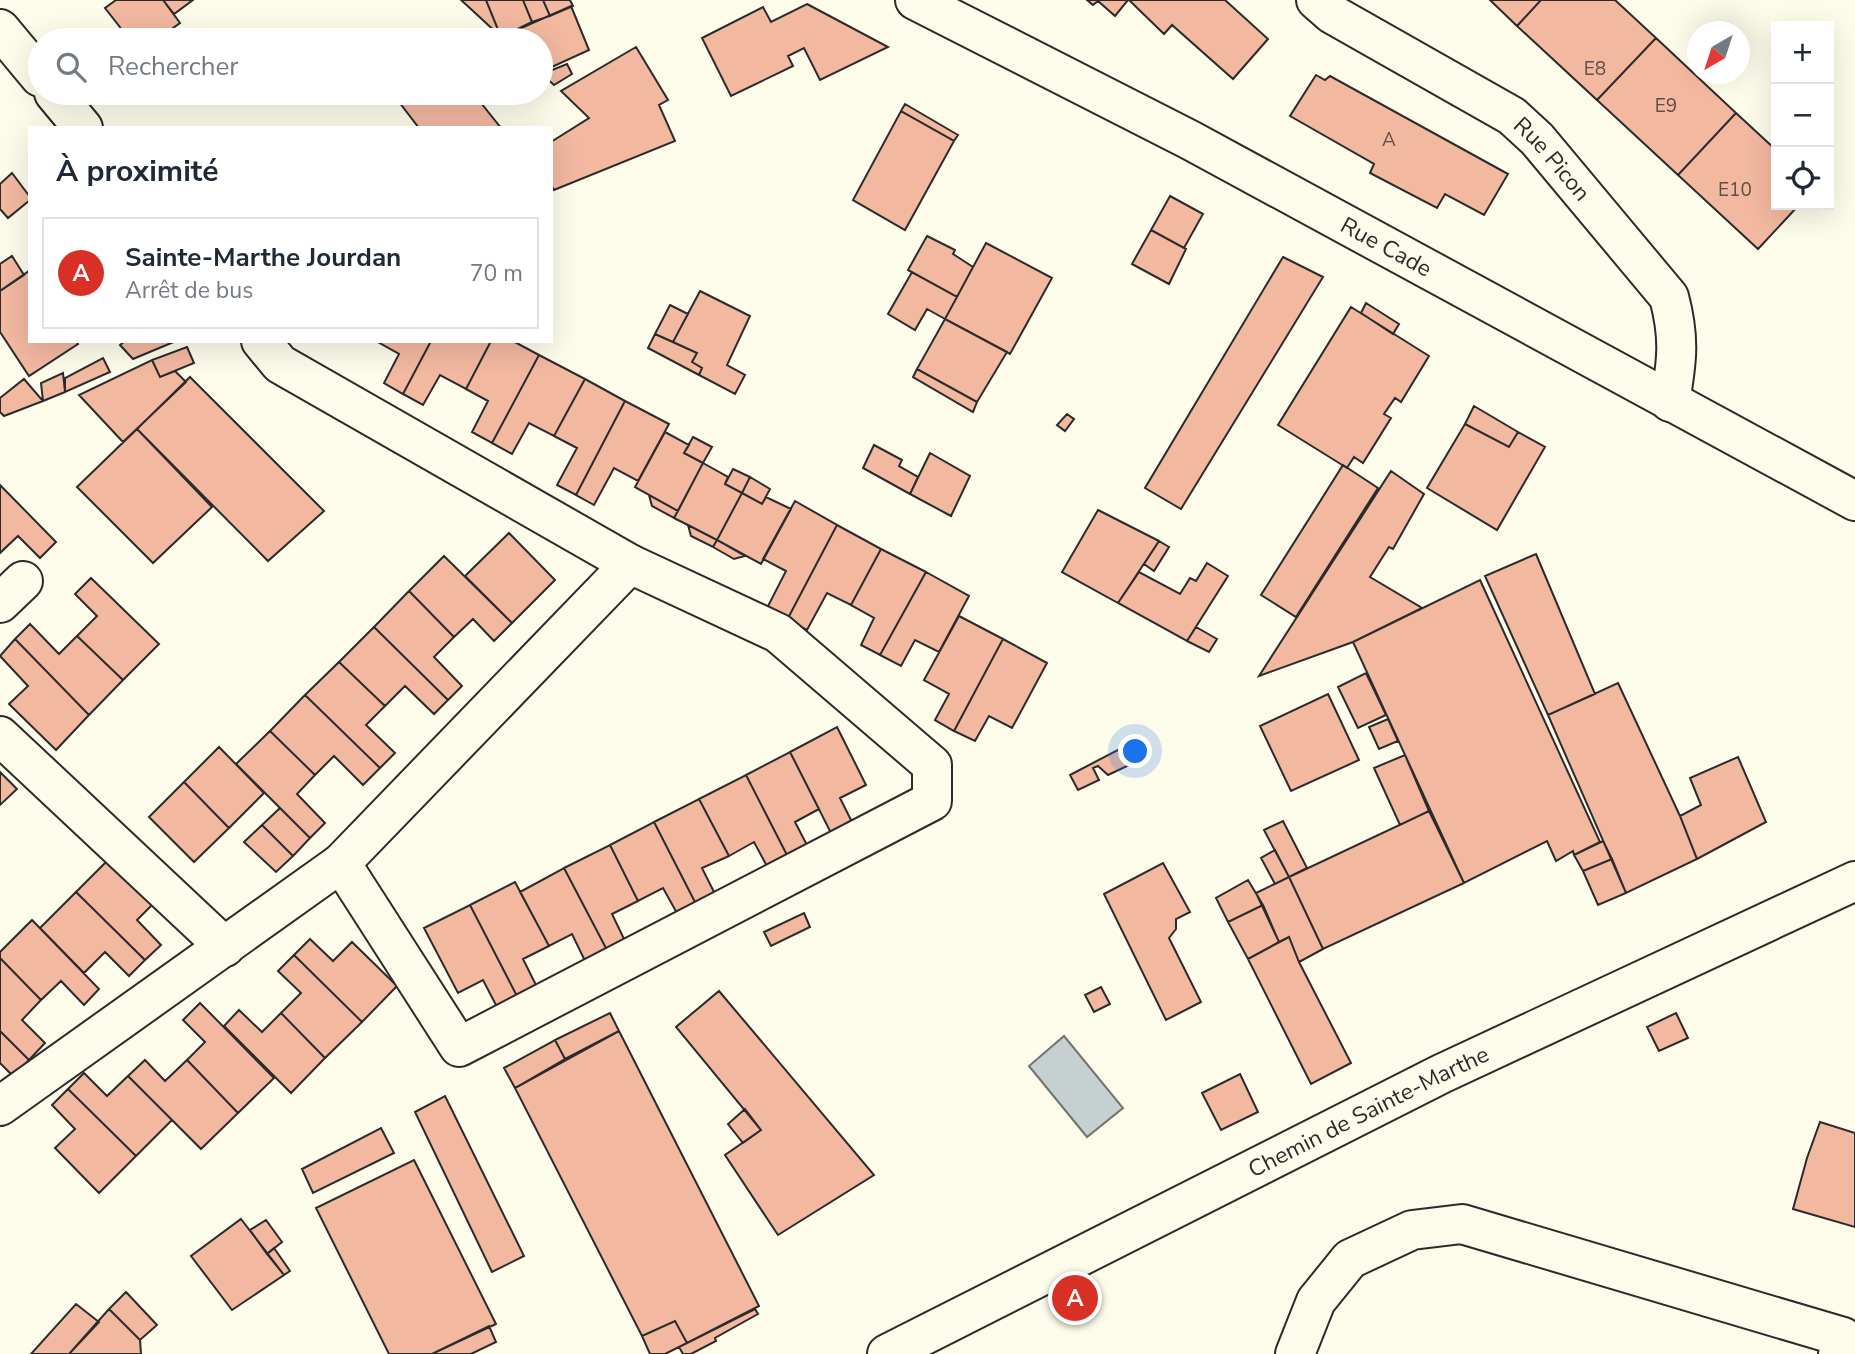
<!DOCTYPE html>
<html lang="fr">
<head>
<meta charset="utf-8">
<style>
  :root { --surface:#fff; --page:#f2f2f3; --text:#1f2937; --muted:#747a83; --line:#e0e1e3; --accent:#d93025 }
  body { margin:0; font-family:"Nunito Sans",sans-serif; background:var(--page); color:var(--text) }
  .controls { position:absolute; right:21px; top:21px; display:grid; overflow:hidden; border-radius:0px; box-shadow:0 7px 28px #0002 }
  .controls button { width:63px; height:63px; display:grid; place-items:center; padding:0; border:0; border-bottom:2px solid var(--line); background:var(--surface); color:var(--text); font:35px sans-serif }
  .compass { position:absolute; left:1687px; top:21px; width:63px; height:63px; border-radius:50%; background:var(--surface); box-shadow:0 7px 28px #0002; rotate:219deg }
  .you { position:absolute; left:1136px; top:752px; width:24px; height:24px; margin:-18px; border:5px solid #fff; border-radius:50%; background:#1a73e8; box-shadow:0 0 0 10px #1a73e833 }
  .badge { display:grid; place-items:center; width:46px; height:46px; border-radius:50%; background:var(--accent); color:#fff; font-size:23px; font-weight:700 }
  .pin { position:absolute; translate:-50% -50%; border:4px solid #fff; box-shadow:0 2px 7px #0006 }
  .list { margin:0; padding:0; list-style:none }
  h2 { display:flex; justify-content:space-between; align-items:center; height:91px; margin:0; padding:0 28px; font-size:30px }
  h2 small { font-size:23px; font-weight:400; color:var(--muted) }
  .list li { display:grid; grid-template-columns:46px 1fr auto; gap:21px; align-items:center; box-sizing:border-box; height:112px; margin:0 14px 14px; padding:0 14px; border:2px solid var(--line); border-radius:0px }
  .list b { display:block; font-size:26px; white-space:nowrap }
  .list p { margin:0; font-size:23px; white-space:nowrap; color:var(--muted) }
  .list em { font-size:23px; font-style:normal; color:var(--muted) }
  .icon { flex:none; width:38px; height:38px; fill:none; stroke:currentColor; stroke-width:2; stroke-linecap:round; stroke-linejoin:round }
  .map { position:relative; flex:none; width:1855px; height:1354px; overflow:hidden }
  .search { position:absolute; background:var(--surface); box-shadow:0 7px 28px #0002; left:28px; top:28px; width:525px; height:77px; display:flex; align-items:center; gap:18px; box-sizing:border-box; padding:0 24px; border-radius:38px; color:var(--muted); font-size:26px }
  .panel { position:absolute; background:var(--surface); box-shadow:0 7px 28px #0002; left:28px; top:126px; width:525px; height:217px; border-radius:0px }
  .map>svg:first-child { display:block }
  .water { fill:#c7d0d0; stroke:#74746e; stroke-width:2 }
  .building { fill:#f2b8a0; stroke:#2b2b2b; stroke-width:2 }
  .lines { fill:none; stroke-linecap:round; stroke-linejoin:round }
  .minor-casing { stroke:#2b2b2b; stroke-width:42 }
  .minor { stroke:#fdfbea; stroke-width:38 }
  .labels { text-anchor:middle; dominant-baseline:central; stroke-width:5; stroke-linejoin:round; paint-order:stroke }
  .number-label { font-size:19px; fill:#5d4e48 }
  .street-label { font-size:23px; fill:#2b2b2b; stroke:#fdfbea }
</style>
</head>
<body>
<div class="map">
<svg width="1855" height="1354" viewBox="0 0 1855 1354">
  <rect width="100%" height="100%" fill="#fdfbea"/>
  <path class="water" d="M 1064,1036 L 1123,1108 L 1087,1137 L 1029,1066 Z"/>
  <path class="building" d="M 116,0 L 163,0 L 180,23 L 156,40 L 130,40 L 105,8 Z
    M 163,0 L 193,0 L 174,14 Z
    M 461,0 L 486,0 L 501,37 L 472,10 Z
    M 486,0 L 523,0 L 532,22 L 501,37 Z
    M 523,0 L 543,0 L 550,16 L 532,22 Z
    M 543,0 L 570,0 L 573,6 L 550,16 Z
    M 1087,0 L 1128,0 L 1115,16 L 1098,1 L 1093,5 Z
    M 1129,0 L 1225,0 L 1268,39 L 1233,79 L 1172,25 L 1164,34 Z
    M 1490,0 L 1541,0 L 1517,26 Z
    M 1541,0 L 1615,0 L 1656,38 L 1597,100 L 1517,26 Z
    M 807,4 L 888,47 L 820,80 L 804,48 L 788,56 L 793,66 L 731,96 L 702,38 L 763,7 L 771,22 Z
    M 571,6 L 589,50 L 541,72 L 541,40 L 505,40 L 501,37 Z
    M 1656,38 L 1736,113 L 1678,175 L 1597,100 Z
    M 636,47 L 668,100 L 659,105 L 675,141 L 554,190 L 551,185 L 551,142 L 589,118 L 561,91 Z
    M 567,64 L 572,74 L 554,85 L 542,74 Z
    M 1316,75 L 1325,80 L 1330,76 L 1508,174 L 1484,215 L 1445,194 L 1437,208 L 1370,173 L 1374,164 L 1290,116 Z
    M 411,93 L 473,93 L 501,128 L 419,128 L 399,102 Z
    M 905,104 L 958,135 L 954,141 L 901,111 Z
    M 901,111 L 954,141 L 905,230 L 853,200 Z
    M 1736,113 L 1776,150 L 1776,205 L 1799,205 L 1758,249 L 1678,175 Z
    M 12,173 L 30,197 L 30,200 L 8,218 L 0,209 L 0,184 Z
    M 1170,196 L 1203,214 L 1184,248 L 1151,230 Z
    M 1151,230 L 1186,249 L 1169,284 L 1132,264 Z
    M 927,236 L 955,250 L 953,254 L 973,267 L 957,297 L 908,270 Z
    M 986,243 L 1052,278 L 1010,354 L 945,319 Z
    M 12,256 L 24,275 L 0,291 L 0,264 Z
    M 1283,257 L 1323,277 L 1181,509 L 1145,488 Z
    M 29,271 L 30,341 L 76,341 L 78,344 L 29,376 L 0,332 L 0,291 Z
    M 912,272 L 957,297 L 945,319 L 927,309 L 915,330 L 888,314 Z
    M 700,291 L 750,316 L 727,365 L 745,375 L 735,394 L 699,375 L 702,368 L 692,362 L 697,353 L 673,342 Z
    M 1366,303 L 1399,324 L 1393,334 L 1361,313 Z
    M 670,305 L 688,314 L 673,342 L 655,334 Z
    M 1351,307 L 1429,356 L 1401,402 L 1395,398 L 1384,414 L 1391,418 L 1363,463 L 1354,457 L 1347,468 L 1278,425 Z
    M 945,319 L 1007,352 L 977,402 L 917,369 Z
    M 655,334 L 697,353 L 692,362 L 702,368 L 699,375 L 648,348 Z
    M 125,341 L 176,341 L 133,359 L 120,345 Z
    M 376,341 L 431,341 L 403,394 L 384,383 L 399,354 Z
    M 431,341 L 491,341 L 466,389 L 440,375 L 423,405 L 403,394 Z
    M 491,341 L 513,341 L 539,355 L 492,443 L 472,432 L 488,401 L 466,389 Z
    M 187,347 L 194,363 L 160,377 L 152,360 Z
    M 539,355 L 585,379 L 554,436 L 529,423 L 512,454 L 492,443 Z
    M 103,358 L 110,372 L 65,392 L 65,378 Z
    M 152,360 L 160,377 L 175,371 L 186,382 L 123,442 L 79,395 Z
    M 917,369 L 977,402 L 973,412 L 913,377 Z
    M 63,373 L 65,392 L 43,401 L 41,383 Z
    M 190,377 L 324,511 L 268,561 L 137,429 Z
    M 24,379 L 43,401 L 4,416 L 0,412 L 0,398 Z
    M 585,379 L 625,401 L 576,495 L 557,485 L 577,448 L 554,436 Z
    M 625,401 L 669,424 L 638,481 L 614,468 L 594,505 L 576,495 Z
    M 1474,406 L 1518,432 L 1509,447 L 1465,424 Z
    M 1067,414 L 1074,419 L 1065,431 L 1057,425 Z
    M 1465,424 L 1509,447 L 1518,432 L 1545,447 L 1497,530 L 1427,488 Z
    M 137,429 L 212,507 L 153,563 L 77,487 Z
    M 665,432 L 689,445 L 684,453 L 703,463 L 678,511 L 635,487 Z
    M 693,437 L 712,447 L 703,463 L 684,453 Z
    M 874,445 L 902,460 L 899,466 L 918,477 L 910,494 L 863,468 Z
    M 930,453 L 970,476 L 951,516 L 910,494 Z
    M 703,463 L 728,477 L 725,484 L 742,493 L 717,540 L 674,518 Z
    M 1343,465 L 1378,488 L 1296,617 L 1261,595 Z
    M 733,469 L 750,477 L 742,493 L 725,484 Z
    M 1391,471 L 1424,494 L 1393,549 L 1389,547 L 1370,577 L 1422,608 L 1353,642 L 1259,676 Z
    M 750,477 L 770,489 L 762,504 L 742,493 Z
    M 0,485 L 56,542 L 40,558 L 18,536 L 0,553 Z
    M 742,493 L 762,504 L 766,497 L 791,509 L 761,564 L 717,540 Z
    M 649,495 L 678,511 L 674,518 L 652,506 Z
    M 795,501 L 837,525 L 787,620 L 767,608 L 786,571 L 763,559 Z
    M 1098,510 L 1159,541 L 1118,603 L 1062,572 Z
    M 688,525 L 717,540 L 713,547 L 691,536 Z
    M 837,525 L 881,549 L 851,605 L 827,593 L 807,630 L 787,620 Z
    M 509,533 L 555,580 L 512,623 L 465,576 Z
    M 717,540 L 745,556 L 734,559 L 713,547 Z
    M 1159,541 L 1169,547 L 1154,571 L 1144,564 Z
    M 881,549 L 926,572 L 880,655 L 861,645 L 874,618 L 851,605 Z
    M 1536,554 L 1595,694 L 1548,715 L 1485,576 Z
    M 444,556 L 512,623 L 494,641 L 473,619 L 454,637 L 409,591 Z
    M 1207,563 L 1228,576 L 1187,641 L 1118,603 L 1139,572 L 1180,594 L 1190,578 L 1196,581 Z
    M 926,572 L 969,596 L 939,652 L 915,640 L 901,666 L 880,655 Z
    M 91,578 L 159,644 L 123,680 L 77,636 L 97,616 L 75,594 Z
    M 1480,580 L 1600,842 L 1574,855 L 1573,851 L 1556,861 L 1547,841 L 1464,883 L 1353,642 Z
    M 409,591 L 454,637 L 434,657 L 462,686 L 448,700 L 374,627 Z
    M 959,616 L 1003,639 L 954,731 L 935,720 L 949,694 L 924,680 Z
    M 30,624 L 59,654 L 77,636 L 123,680 L 89,715 L 15,639 Z
    M 374,627 L 448,700 L 434,714 L 405,686 L 385,706 L 339,662 Z
    M 1196,627 L 1217,639 L 1209,652 L 1187,641 Z
    M 15,639 L 89,715 L 56,750 L 9,704 L 28,686 L 0,656 Z
    M 1003,639 L 1047,663 L 1012,728 L 989,716 L 975,741 L 954,731 Z
    M 339,662 L 385,706 L 366,725 L 395,753 L 380,768 L 305,695 Z
    M 1366,673 L 1386,715 L 1358,728 L 1338,687 Z
    M 1618,683 L 1680,816 L 1697,859 L 1626,893 L 1548,715 Z
    M 1328,694 L 1359,760 L 1291,791 L 1260,726 Z
    M 305,695 L 380,768 L 363,785 L 334,756 L 315,775 L 270,731 Z
    M 1388,719 L 1398,741 L 1379,749 L 1369,727 Z
    M 837,727 L 866,785 L 840,798 L 854,826 L 833,837 L 790,752 Z
    M 270,731 L 315,775 L 297,794 L 325,823 L 310,838 L 236,764 Z
    M 1133,742 L 1142,759 L 1108,775 L 1098,766 L 1093,768 L 1099,780 L 1078,790 L 1070,775 Z
    M 219,747 L 264,793 L 229,828 L 184,782 Z
    M 790,752 L 819,809 L 795,822 L 809,849 L 789,859 L 746,775 Z
    M 1405,755 L 1429,811 L 1400,825 L 1374,768 Z
    M 1738,757 L 1766,822 L 1697,859 L 1680,816 L 1701,805 L 1690,778 Z
    M 0,772 L 17,789 L 0,805 Z
    M 746,775 L 789,859 L 769,870 L 754,842 L 729,856 L 699,799 Z
    M 184,782 L 229,828 L 194,862 L 149,817 Z
    M 699,799 L 729,856 L 702,868 L 716,896 L 697,906 L 654,822 Z
    M 280,808 L 310,838 L 293,856 L 262,825 Z
    M 1429,811 L 1464,883 L 1323,949 L 1289,877 Z
    M 1283,821 L 1307,868 L 1289,877 L 1264,830 Z
    M 654,822 L 697,906 L 678,915 L 663,888 L 638,901 L 610,845 Z
    M 262,825 L 293,856 L 276,872 L 244,842 Z
    M 1603,841 L 1612,859 L 1583,871 L 1574,855 Z
    M 610,845 L 638,901 L 612,914 L 626,943 L 608,952 L 564,868 Z
    M 1275,850 L 1289,877 L 1275,884 L 1261,858 Z
    M 112,856 L 156,901 L 137,920 L 161,945 L 145,960 L 76,892 Z
    M 1612,859 L 1626,893 L 1598,905 L 1583,871 Z
    M 1163,863 L 1190,912 L 1176,919 L 1176,929 L 1169,938 L 1201,1002 L 1166,1020 L 1104,894 Z
    M 564,868 L 608,952 L 586,963 L 572,934 L 549,946 L 520,892 Z
    M 1289,877 L 1323,949 L 1299,962 L 1289,937 L 1279,942 L 1256,893 Z
    M 1248,880 L 1263,905 L 1228,922 L 1216,898 Z
    M 515,882 L 549,946 L 523,959 L 537,987 L 518,998 L 470,905 Z
    M 76,892 L 145,960 L 129,976 L 105,952 L 84,973 L 40,928 Z
    M 470,905 L 518,998 L 497,1007 L 483,980 L 458,993 L 424,928 Z
    M 1263,905 L 1279,942 L 1248,959 L 1228,922 Z
    M 804,913 L 810,927 L 771,946 L 764,932 Z
    M 32,920 L 99,989 L 84,1005 L 61,981 L 41,1000 L 0,958 L 0,952 Z
    M 1289,937 L 1299,962 L 1351,1063 L 1311,1084 L 1248,959 Z
    M 310,939 L 333,961 L 352,942 L 397,986 L 362,1022 L 294,955 Z
    M 294,955 L 362,1022 L 325,1058 L 281,1013 L 301,993 L 278,971 Z
    M 0,958 L 41,1000 L 22,1020 L 45,1043 L 29,1060 L 0,1031 Z
    M 1101,987 L 1110,1004 L 1094,1012 L 1085,995 Z
    M 719,991 L 874,1175 L 778,1235 L 725,1155 L 761,1130 L 676,1027 Z
    M 200,1003 L 274,1078 L 238,1113 L 187,1060 L 205,1042 L 183,1020 Z
    M 239,1010 L 262,1032 L 281,1013 L 325,1058 L 291,1093 L 224,1026 Z
    M 610,1013 L 619,1031 L 565,1059 L 555,1040 Z
    M 1676,1013 L 1688,1038 L 1659,1051 L 1647,1027 Z
    M 0,1031 L 29,1060 L 13,1076 L 0,1063 Z
    M 619,1031 L 759,1306 L 687,1343 L 675,1321 L 642,1336 L 515,1088 Z
    M 555,1040 L 565,1059 L 515,1088 L 504,1068 Z
    M 145,1060 L 165,1081 L 187,1060 L 238,1113 L 201,1149 L 128,1076 Z
    M 84,1073 L 107,1096 L 128,1076 L 172,1120 L 136,1156 L 68,1089 Z
    M 1240,1074 L 1258,1112 L 1221,1130 L 1202,1093 Z
    M 68,1089 L 136,1156 L 99,1193 L 55,1148 L 75,1129 L 52,1105 Z
    M 445,1096 L 524,1256 L 492,1272 L 415,1112 Z
    M 745,1109 L 761,1130 L 743,1143 L 728,1124 Z
    M 1820,1122 L 1855,1133 L 1855,1227 L 1793,1209 L 1807,1158 Z
    M 381,1128 L 394,1153 L 313,1193 L 302,1169 Z
    M 414,1160 L 496,1324 L 432,1354 L 389,1354 L 316,1208 Z
    M 241,1219 L 284,1275 L 232,1310 L 191,1256 Z
    M 266,1220 L 282,1242 L 267,1254 L 250,1230 Z
    M 274,1248 L 290,1271 L 284,1275 L 267,1254 Z
    M 126,1292 L 157,1325 L 140,1340 L 109,1309 Z
    M 76,1304 L 99,1322 L 69,1354 L 31,1354 Z
    M 109,1309 L 140,1340 L 141,1354 L 69,1354 Z
    M 755,1309 L 758,1314 L 715,1338 L 716,1341 L 691,1354 L 683,1354 L 679,1347 Z
    M 675,1321 L 687,1343 L 665,1354 L 650,1354 L 642,1336 Z
    M 489,1326 L 496,1342 L 471,1354 L 432,1354 Z"/>
  <g class="lines">
    <defs>
      <g id="minor">
        <path id="s1" d="M 915,0 L 1190,140 L 1855,501"/>
        <path id="s2" d="M 1316,0 L 1332,14 L 1512,116 L 1537,139 L 1669,297 C 1680,338 1677,361 1670,402"/>
        <path d="M 0,29 L 40,77"/>
        <path d="M 54,93 L 83,128"/>
        <path d="M 0,603 L 23,581"/>
        <path d="M 0,736 L 225,947"/>
        <path d="M 341,863 L 459,1047 L 932,801 L 932,765 L 778,633 L 630,564"/>
        <path d="M 0,1106 L 341,863 L 630,564 L 280,364 L 261,341"/>
        <path id="s3" d="M 887,1354 L 1441,1074 L 1855,881"/>
        <path d="M 1295,1354 L 1316,1301 L 1350,1259 L 1412,1230 L 1462,1224 L 1843,1337 L 1838,1354"/>
      </g>
    </defs>
    <use href="#minor" class="minor-casing"/>
    <use href="#minor" class="minor"/>
  </g>
  <g class="labels">
    <g class="number-label">
      <text x="1595" y="69">E8</text>
      <text x="1666" y="106">E9</text>
      <text x="1389" y="140">A</text>
      <text x="1735" y="190">E10</text>
    </g>
    <g class="street-label">
      <text stroke="none"><textPath href="#s2" startOffset="287">Rue Picon</textPath></text>
      <text stroke="none"><textPath href="#s1" startOffset="532">Rue Cade</textPath></text>
      <text stroke="none"><textPath href="#s3" startOffset="539">Chemin de Sainte-Marthe</textPath></text>
    </g>
  </g>
</svg>
<div class="controls">
<button>+</button>
<button>−</button>
<button><svg class="icon" aria-label="locate" viewBox="0 0 24 24"><circle cx="12" cy="12" r="6"/><path d="M12 2v4M12 18v4M2 12h4M18 12h4"/></svg></button>
</div>
<svg class="compass" viewBox="-18 -18 36 36"><path d="M0-13l5 13h-10z" fill="#e53935"/><path d="M0 13l5-13h-10z" fill="#747a83"/></svg>
<div class="you"></div>
<div class="pin badge" style="left:1075px;top:1298px">A</div>
<div class="search"><svg class="icon" aria-label="search" viewBox="0 0 24 24"><circle cx="10" cy="10" r="6"/><path d="M15 15l6 6"/></svg>Rechercher</div>
<section class="panel">
<h2>À proximité<small></small></h2>
<ul class="list">
<li><span class="badge">A</span><div><b>Sainte-Marthe Jourdan</b><p>Arrêt de bus</p></div><em>70 m</em></li>
</ul>
</section>
</div>
</body>
</html>
